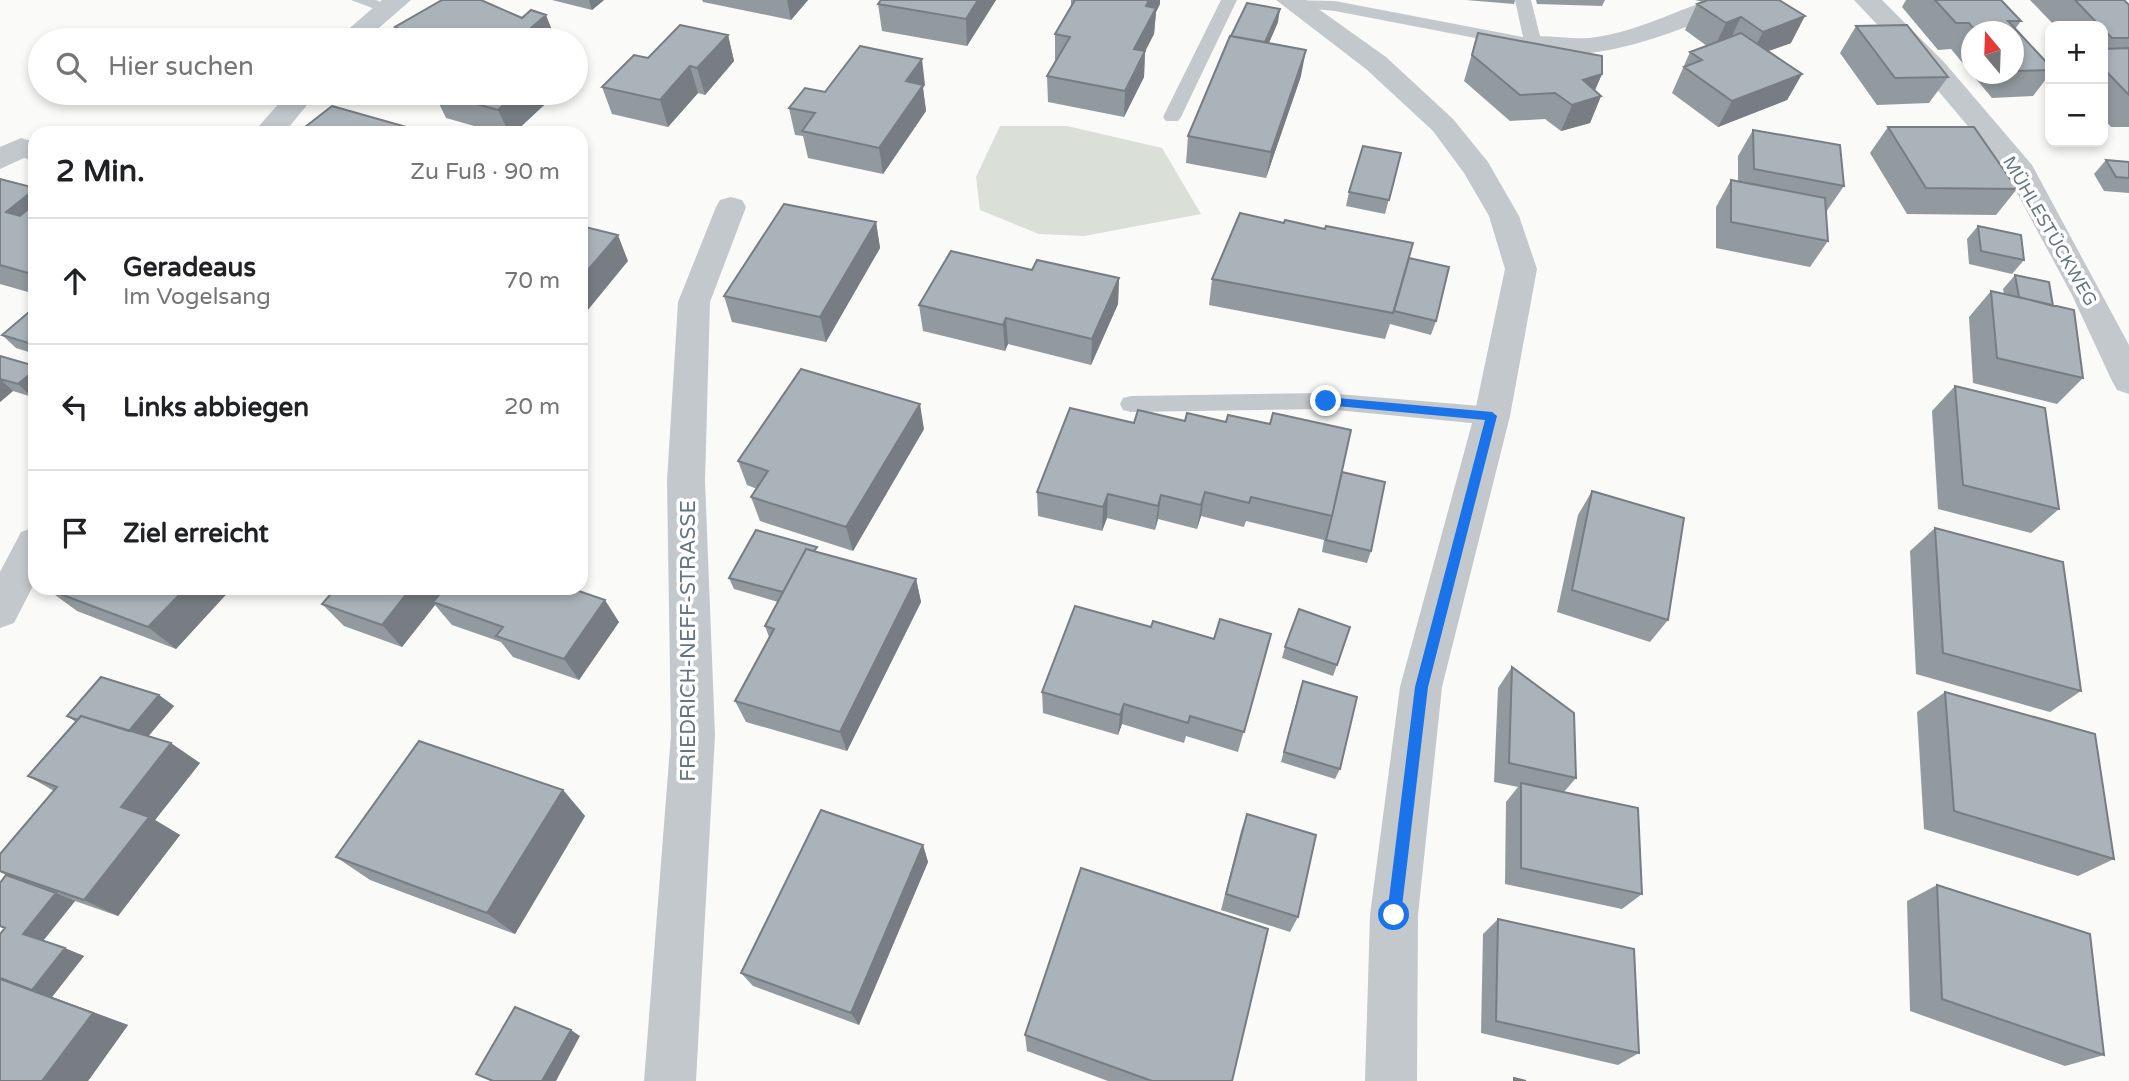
<!DOCTYPE html>
<html lang="de">
<head>
<meta charset="utf-8">
<style>
  :root { --surface:#fff; --page:#f6f6f6; --text:#202124; --muted:#757577; --line:#e0e0e0 }
  body { margin:0; font-family:"Varela Round",sans-serif; background:var(--page); color:var(--text) }
  .controls { position:absolute; right:21px; top:21px; display:grid; overflow:hidden; border-radius:14px; box-shadow:0 4px 10px #0003 }
  .controls button { width:63px; height:63px; display:grid; place-items:center; padding:0; border:0; border-bottom:2px solid var(--line); background:var(--surface); color:var(--text); font:35px sans-serif }
  .compass { position:absolute; left:1961px; top:21px; width:63px; height:63px; border-radius:50%; background:var(--surface); box-shadow:0 4px 10px #0003; rotate:341deg }
  .stop { position:absolute; width:21px; height:21px; margin:-16px; border:5px solid #1a73e8; border-radius:50%; background:#fff }
  .stop.end { background:#1a73e8; border-color:#fff; box-shadow:0 2px 7px #0008 }
  .list { margin:0; padding:0; list-style:none }
  h2 { display:flex; justify-content:space-between; align-items:center; height:91px; margin:0; padding:0 28px; font-size:30px }
  h2 small { font-size:23px; font-weight:400; color:var(--muted) }
  .list li { display:grid; grid-template-columns:46px 1fr auto; gap:21px; align-items:center; box-sizing:border-box; height:126px; padding:0 28px; border-top:2px solid var(--line) }
  .list b { display:block; font-size:26px; white-space:nowrap }
  .list p { margin:0; font-size:23px; white-space:nowrap; color:var(--muted) }
  .list em { font-size:23px; font-style:normal; color:var(--muted) }
  .icon { flex:none; width:38px; height:38px; fill:none; stroke:currentColor; stroke-width:2; stroke-linecap:round; stroke-linejoin:round }
  .map { position:relative; flex:none; width:2129px; height:1081px; overflow:hidden }
  .search { position:absolute; background:var(--surface); box-shadow:0 4px 10px #0003; left:28px; top:28px; width:560px; height:77px; display:flex; align-items:center; gap:18px; box-sizing:border-box; padding:0 24px; border-radius:38px; color:var(--muted); font-size:26px }
  .panel { position:absolute; background:var(--surface); box-shadow:0 4px 10px #0003; left:28px; top:126px; width:560px; height:469px; border-radius:21px }
  .map>svg:first-child { display:block }
  .green { fill:#dadfd7 }
  .lines { fill:none; stroke-linecap:round; stroke-linejoin:round }
  .lane { fill:#c3c8cc; fill-rule:evenodd }
  .street { fill:#c3c8cc; fill-rule:evenodd }
  .wall { fill:#929a9f; fill-rule:evenodd }
  .shaded-wall { fill:#777d82 }
  .building { fill:#aab3b9; stroke:#777d82; stroke-width:2 }
  .route { fill:#1a73e8 }
  .labels { text-anchor:middle; dominant-baseline:central; stroke-width:7; stroke-linejoin:round; paint-order:stroke }
  .far-street-label { font-size:18px; fill:#657683; stroke:#fff }
  .street-label { font-size:21px; fill:#657683; stroke:#fff }
</style>
</head>
<body>
<div class="map">
<svg width="2129" height="1081" viewBox="0 0 2129 1081">
  <rect width="100%" height="100%" fill="#fafaf8"/>
  <path class="green" d="M 1000,126 L 1067,126 L 1162,148 L 1201,214 L 1084,236 L 1039,234 L 980,210 L 976,177 Z"/>
  <g class="lines">
    <path class="lane" d="M 351,0 L 376,0 L 396,9 L 388,14 Z
      M 1221,0 L 1237,0 L 1181,117 L 1178,121 L 1166,121 L 1163,117 Z
      M 1285,0 L 1335,1 L 1523,37 L 1515,0 L 1531,0 L 1542,44 L 1533,49 L 1335,11 L 1292,7 L 1286,6 Z
      M 1326,393 L 1492,407 L 1500,410 L 1503,416 L 1500,422 L 1492,425 L 1326,409 L 1131,412 L 1123,410 L 1120,404 L 1123,398 L 1131,396 Z"/>
    <path class="street" d="M 382,0 L 411,0 L 365,40 L 336,40 Z
      M 1276,0 L 1306,0 L 1386,57 L 1453,119 L 1488,162 L 1519,216 L 1537,269 L 1510,416 L 1442,687 L 1418,915 L 1417,1081 L 1365,1081 L 1370,915 L 1400,687 L 1474,416 L 1505,269 L 1489,216 L 1464,173 L 1433,131 L 1366,69 Z
      M 1709,0 L 1747,0 L 1743,6 C 1674,30 1599,68 1523,50 L 1520,44 L 1523,38 C 1545,33 1567,40 1589,38 C 1630,34 1671,13 1709,0 Z
      M 1854,0 L 1882,0 L 1944,62 L 2032,165 L 2129,345 L 2129,394 L 2117,390 L 2112,381 L 2072,295 L 2004,169 L 1924,74 Z
      M 288,93 L 317,93 L 284,133 L 253,133 Z
      M 21,138 L 35,142 L 35,161 L 24,158 L 0,169 L 0,147 Z
      M 731,197 L 742,200 L 746,207 L 710,302 L 705,481 L 715,735 L 696,1081 L 644,1081 L 671,735 L 667,481 L 678,302 L 716,207 L 720,200 Z
      M 35,527 L 35,582 L 14,623 L 0,628 L 0,572 L 21,532 Z"/>
  </g>
  <path class="wall" d="M 552,0 L 604,0 L 592,10 Z
    M 702,0 L 808,0 L 791,20 L 703,2 Z
    M 881,0 L 996,0 L 967,46 L 882,31 L 878,4 Z
    M 1071,0 L 1160,0 L 1160,4 L 1156,12 L 1154,34 L 1145,51 L 1144,77 L 1124,117 L 1048,102 L 1047,76 L 1056,60 L 1055,60 L 1055,34 L 1071,6 Z
    M 1466,0 L 1515,0 L 1514,4 Z
    M 1536,0 L 1605,0 L 1602,6 L 1537,4 Z
    M 1695,0 L 1779,0 L 1791,43 L 1768,51 L 1802,74 L 1787,100 L 1718,127 L 1672,93 L 1690,52 L 1707,46 L 1685,30 L 1697,4 L 1703,2 Z
    M 1906,0 L 2001,0 L 2021,21 L 2015,29 L 2050,66 L 2050,74 L 2033,96 L 1992,98 L 1951,49 L 1938,50 L 1902,7 ZM 1971,32 L 2013,32 L 2013,74 L 1971,74 Z
    M 2030,0 L 2124,0 L 2129,5 L 2129,127 L 2111,127 L 2103,118 L 2103,26 L 2055,26 Z
    M 1278,22 L 1269,43 L 1301,76 L 1266,178 L 1186,163 L 1188,136 L 1231,36 Z
    M 1856,26 L 1948,77 L 1929,103 L 1877,105 L 1840,53 Z
    M 395,27 L 556,40 L 402,40 Z
    M 1478,33 L 1602,74 L 1595,90 L 1601,96 L 1590,123 L 1561,131 L 1545,119 L 1510,121 L 1464,81 Z
    M 728,35 L 734,61 L 705,95 L 698,93 L 668,127 L 612,114 L 602,87 L 648,58 Z
    M 925,85 L 923,88 L 926,111 L 883,174 L 808,158 L 803,136 L 795,135 L 789,108 Z
    M 434,93 L 557,93 L 514,133 L 499,133 L 446,118 Z
    M 1888,127 L 2017,189 L 1996,215 L 1907,214 L 1870,153 Z
    M 1753,130 L 1844,186 L 1826,212 L 1828,241 L 1810,267 L 1716,248 L 1716,207 L 1731,180 L 1738,182 L 1738,156 Z
    M 1401,153 L 1385,214 L 1346,206 L 1349,192 Z
    M 2106,160 L 2129,162 L 2129,193 L 2104,191 L 2094,174 Z
    M 0,179 L 35,188 L 35,294 L 0,284 Z
    M 876,222 L 880,248 L 826,342 L 732,322 L 724,296 Z
    M 1284,223 L 1325,229 L 1409,258 L 1436,321 L 1431,335 L 1390,324 L 1385,339 L 1209,305 L 1212,279 Z
    M 1978,226 L 2024,260 L 2012,274 L 1969,264 L 1967,239 Z
    M 1032,270 L 1119,278 L 1118,304 L 1091,365 L 1008,344 L 1005,351 L 923,331 L 919,305 Z
    M 2015,275 L 2053,306 L 2083,378 L 2057,404 L 1973,383 L 1969,317 L 1991,291 L 2004,294 L 2003,289 Z
    M 35,307 L 35,354 L 16,348 L 2,335 Z
    M 0,356 L 32,397 L 13,391 L 0,402 Z
    M 1955,386 L 2059,509 L 2031,533 L 1938,509 L 1932,411 Z
    M 924,429 L 853,551 L 760,521 L 751,497 L 757,489 L 747,485 L 738,461 Z
    M 1342,472 L 1371,551 L 1367,563 L 1322,552 L 1324,540 L 1246,521 L 1244,527 L 1201,516 L 1197,529 L 1158,519 L 1155,530 L 1107,518 L 1102,531 L 1038,516 L 1037,492 Z
    M 1592,491 L 1668,620 L 1650,642 L 1557,612 L 1578,515 Z
    M 1935,528 L 2081,691 L 2050,712 L 1916,674 L 1910,551 Z
    M 819,553 L 916,579 L 921,602 L 847,751 L 746,722 L 735,701 L 769,637 L 765,626 L 778,602 L 734,589 L 729,578 Z
    M 232,588 L 176,649 L 77,611 L 47,589 Z
    M 336,588 L 619,622 L 579,680 L 513,657 L 501,642 L 452,625 L 435,605 L 402,647 L 344,626 L 322,604 Z
    M 1271,634 L 1238,752 L 1186,736 L 1184,743 L 1122,724 L 1118,735 L 1043,713 L 1042,692 L 1214,639 Z
    M 1285,647 L 1337,665 L 1333,676 L 1282,658 Z
    M 1512,667 L 1576,778 L 1564,792 L 1642,894 L 1622,909 L 1505,884 L 1506,802 L 1518,787 L 1494,782 L 1498,688 Z
    M 1303,681 L 1340,769 L 1335,779 L 1281,762 L 1299,692 Z
    M 1945,692 L 2114,859 L 2078,876 L 1924,829 L 1917,712 Z
    M 159,695 L 174,706 L 148,736 L 200,763 L 155,820 L 180,835 L 118,916 L 75,901 L 43,941 L 84,956 L 52,997 L 128,1025 L 88,1081 L 5,928 L 0,927 L 0,883 L 6,875 L 0,872 L 0,854 L 54,791 L 28,776 L 76,722 L 67,716 Z
    M 563,790 L 585,816 L 515,934 L 370,880 L 336,857 Z
    M 1247,814 L 1298,917 L 1290,932 L 1221,910 L 1241,831 Z
    M 923,845 L 928,862 L 859,1025 L 753,986 L 741,973 Z
    M 1937,885 L 2104,1055 L 2065,1066 L 1910,1011 L 1907,901 Z
    M 1498,919 L 1639,1053 L 1618,1065 L 1481,1033 L 1483,934 Z
    M 1025,1035 L 1232,1081 L 1108,1081 L 1027,1051 Z"/>
  <path class="shaded-wall" d="M 589,0 L 604,0 L 592,10 Z
    M 787,0 L 808,0 L 791,20 Z
    M 978,0 L 996,0 L 967,46 L 966,19 Z
    M 1149,0 L 1160,0 L 1160,4 L 1156,12 L 1154,34 L 1133,75 L 1134,49 L 1146,6 Z
    M 1280,9 L 1278,22 L 1260,63 L 1262,49 Z
    M 546,15 L 556,40 L 527,40 L 524,34 Z
    M 1805,16 L 1791,43 L 1749,58 L 1763,32 Z
    M 1741,17 L 1728,44 L 1713,50 L 1726,23 Z
    M 443,31 L 447,40 L 428,40 Z
    M 728,35 L 734,61 L 705,95 L 697,68 Z
    M 1306,50 L 1301,76 L 1266,178 L 1271,152 Z
    M 1145,51 L 1144,77 L 1124,117 L 1125,91 Z
    M 922,59 L 925,85 L 923,88 L 926,111 L 883,174 L 879,148 L 906,81 Z
    M 576,61 L 580,72 L 576,76 Z
    M 690,66 L 698,93 L 668,127 L 660,100 Z
    M 1602,74 L 1591,99 L 1601,96 L 1590,123 L 1561,131 L 1583,80 Z
    M 1802,74 L 1787,100 L 1718,127 L 1732,101 Z
    M 517,93 L 557,93 L 514,133 L 509,133 L 498,110 Z
    M 410,128 L 413,133 L 405,133 Z
    M 35,189 L 35,234 L 6,212 Z
    M 876,222 L 880,248 L 826,342 L 820,317 Z
    M 618,235 L 628,261 L 583,316 L 581,312 L 581,278 Z
    M 1119,278 L 1118,304 L 1091,365 L 1092,339 Z
    M 1006,318 L 1008,344 L 1005,351 L 1003,325 Z
    M 35,370 L 35,395 L 32,397 L 18,384 Z
    M 0,379 L 13,391 L 0,402 Z
    M 920,404 L 924,429 L 853,551 L 846,527 Z
    M 1205,492 L 1201,516 L 1197,529 L 1201,505 Z
    M 1108,494 L 1107,518 L 1102,531 L 1103,507 Z
    M 1161,495 L 1158,519 L 1155,530 L 1158,506 Z
    M 916,579 L 921,602 L 847,751 L 840,732 Z
    M 186,588 L 232,588 L 176,649 L 148,627 Z
    M 411,588 L 448,588 L 433,602 L 435,605 L 402,647 L 382,625 Z
    M 605,600 L 619,622 L 579,680 L 564,659 Z
    M 159,695 L 174,706 L 141,745 L 126,734 Z
    M 1124,704 L 1122,724 L 1118,735 L 1120,715 Z
    M 171,743 L 200,763 L 155,820 L 180,835 L 118,916 L 84,900 L 121,807 Z
    M 563,790 L 585,816 L 515,934 L 487,913 Z
    M 923,845 L 928,862 L 859,1025 L 851,1013 Z
    M 56,893 L 75,901 L 42,942 L 23,934 Z
    M 65,948 L 84,956 L 52,997 L 128,1025 L 88,1081 L 42,1081 L 0,978 Z
    M 571,1030 L 580,1036 L 556,1081 L 542,1081 Z"/>
  <path class="building" d="M 442,0 L 481,0 L 522,18 L 531,10 L 546,15 L 524,34 L 548,40 L 462,40 L 443,31 L 428,40 L 423,40 L 395,27 Z
    M 881,0 L 978,0 L 966,19 L 878,4 Z
    M 1075,0 L 1149,0 L 1146,6 L 1156,8 L 1134,49 L 1145,51 L 1125,91 L 1047,76 L 1070,37 L 1055,34 Z
    M 1708,0 L 1779,0 L 1805,16 L 1763,32 L 1741,17 L 1726,23 L 1697,4 Z
    M 1935,0 L 2001,0 L 2021,21 L 2008,21 L 2050,66 L 2050,70 L 2013,71 L 2013,32 L 1976,32 L 1969,23 L 1956,23 Z
    M 2075,0 L 2124,0 L 2129,5 L 2129,38 L 2112,38 L 2103,29 L 2103,26 L 2100,26 Z
    M 1247,3 L 1280,9 L 1265,42 L 1231,36 Z
    M 680,25 L 728,35 L 697,68 L 690,66 L 660,100 L 602,87 L 634,55 L 648,58 Z
    M 1907,25 L 1948,77 L 1895,78 L 1856,26 Z
    M 1478,33 L 1602,56 L 1602,74 L 1583,80 L 1601,96 L 1572,105 L 1555,93 L 1520,95 L 1472,55 Z
    M 1741,33 L 1802,74 L 1732,101 L 1684,67 L 1702,60 L 1690,52 Z
    M 1230,36 L 1306,50 L 1271,152 L 1188,136 Z
    M 860,46 L 922,59 L 906,81 L 923,85 L 879,148 L 802,131 L 815,113 L 789,108 L 805,88 L 825,92 Z
    M 2129,48 L 2129,95 L 2103,68 L 2103,49 Z
    M 436,93 L 517,93 L 498,110 Z
    M 332,106 L 410,128 L 405,133 L 306,133 L 300,131 Z
    M 1888,127 L 1974,127 L 2017,189 L 1926,188 Z
    M 1753,130 L 1840,145 L 1844,186 L 1754,169 Z
    M 1363,146 L 1401,153 L 1389,200 L 1349,192 Z
    M 2106,160 L 2129,162 L 2129,178 L 2116,177 Z
    M 0,179 L 35,188 L 35,189 L 6,212 L 20,216 L 32,206 L 35,207 L 35,275 L 0,265 Z
    M 1731,180 L 1825,198 L 1828,241 L 1731,222 Z
    M 784,204 L 876,222 L 820,317 L 724,296 Z
    M 1240,213 L 1284,223 L 1285,220 L 1325,229 L 1326,226 L 1413,243 L 1393,313 L 1212,279 Z
    M 581,226 L 618,235 L 581,278 Z
    M 1978,226 L 2021,235 L 2024,260 L 1981,251 Z
    M 951,251 L 1032,270 L 1037,260 L 1119,278 L 1092,339 L 1006,318 L 1003,325 L 919,305 Z
    M 1409,258 L 1449,267 L 1436,321 L 1394,311 Z
    M 2015,275 L 2049,282 L 2053,306 L 2019,297 Z
    M 1991,291 L 2074,310 L 2083,378 L 1997,358 Z
    M 35,307 L 35,345 L 2,335 Z
    M 0,356 L 35,366 L 35,370 L 18,384 L 0,379 Z
    M 801,369 L 920,404 L 846,527 L 751,497 L 768,471 L 738,461 Z
    M 1955,386 L 2045,408 L 2059,509 L 1963,485 Z
    M 1070,408 L 1134,423 L 1138,410 L 1185,421 L 1187,413 L 1226,422 L 1228,415 L 1270,424 L 1273,413 L 1351,430 L 1332,516 L 1251,497 L 1249,503 L 1205,492 L 1201,505 L 1161,495 L 1158,506 L 1108,494 L 1103,507 L 1037,492 Z
    M 1342,472 L 1385,482 L 1371,551 L 1326,540 L 1332,516 Z
    M 1592,491 L 1684,518 L 1668,620 L 1572,590 Z
    M 1935,528 L 2063,562 L 2081,691 L 1943,653 Z
    M 756,530 L 817,547 L 814,551 L 806,549 L 783,592 L 729,578 Z
    M 806,549 L 916,579 L 840,732 L 735,701 L 774,629 L 765,626 Z
    M 48,588 L 186,588 L 148,627 L 47,589 Z
    M 336,588 L 411,588 L 382,625 L 322,604 Z
    M 445,588 L 570,588 L 605,600 L 564,659 L 496,636 L 503,627 L 433,602 Z
    M 1075,606 L 1151,627 L 1153,621 L 1214,639 L 1220,619 L 1271,634 L 1244,732 L 1190,716 L 1188,723 L 1124,704 L 1120,715 L 1042,692 Z
    M 1299,609 L 1350,627 L 1337,665 L 1285,647 Z
    M 1512,667 L 1574,713 L 1576,778 L 1509,763 Z
    M 101,677 L 159,695 L 129,731 L 81,716 L 77,720 L 67,716 Z
    M 1303,681 L 1357,697 L 1340,769 L 1284,752 Z
    M 1945,692 L 2095,734 L 2114,859 L 1954,811 Z
    M 81,716 L 171,743 L 121,807 L 149,817 L 84,900 L 0,871 L 0,854 L 57,787 L 28,776 Z
    M 419,741 L 563,790 L 487,913 L 336,857 Z
    M 1521,783 L 1638,808 L 1642,894 L 1521,868 Z
    M 821,810 L 923,845 L 851,1013 L 741,973 Z
    M 1247,814 L 1316,835 L 1298,917 L 1226,894 Z
    M 1081,868 L 1268,929 L 1232,1081 L 1152,1081 L 1025,1035 Z
    M 6,875 L 56,893 L 23,934 L 65,948 L 32,990 L 0,978 L 0,934 L 5,928 L 0,926 L 0,883 Z
    M 1937,885 L 2090,934 L 2104,1055 L 1942,999 Z
    M 1498,919 L 1634,949 L 1639,1053 L 1496,1021 Z
    M 0,979 L 93,1013 L 42,1081 L 0,1081 Z
    M 515,1007 L 571,1030 L 542,1081 L 493,1081 L 476,1074 Z
    M 1514,1078 L 1526,1081 L 1514,1081 Z"/>
  <path class="route" d="M 1326,397 L 1492,412 L 1497,416 L 1428,687 L 1401,915 L 1394,922 L 1387,915 L 1415,687 L 1485,420 L 1326,405 L 1321,401 Z"/>
  <g class="labels">
    <g class="far-street-label">
      <text transform="translate(2050 231) rotate(60)">MÜHLESTÜCKWEG</text>
    </g>
    <g class="street-label">
      <text transform="translate(688 641) rotate(-90)">FRIEDRICH-NEFF-STRASSE</text>
    </g>
  </g>
</svg>
<div class="controls">
<button>+</button>
<button>−</button>
</div>
<svg class="compass" viewBox="-18 -18 36 36"><path d="M0-13l5 13h-10z" fill="#e53935"/><path d="M0 13l5-13h-10z" fill="#757577"/></svg>
<div class="stop" style="left:1394px;top:915px"></div>
<div class="stop end" style="left:1326px;top:401px"></div>
<div class="search"><svg class="icon" aria-label="search" viewBox="0 0 24 24"><circle cx="10" cy="10" r="6"/><path d="M15 15l6 6"/></svg>Hier suchen</div>
<section class="panel">
<h2>2 Min.<small>Zu Fuß · 90 m</small></h2>
<ul class="list">
<li><svg class="icon" aria-label="ahead" viewBox="0 0 24 24"><path d="M12 20V5M6 11l6-6 6 6"/></svg><div><b>Geradeaus</b><p>Im Vogelsang</p></div><em>70 m</em></li>
<li><svg class="icon" aria-label="left" viewBox="0 0 24 24"><path d="M17 20v-9H6M10 6l-5 5 5 5"/></svg><div><b>Links abbiegen</b></div><em>20 m</em></li>
<li><svg class="icon" aria-label="arrive" viewBox="0 0 24 24"><path d="M6 21V4h12l-3 4 3 4H6"/></svg><div><b>Ziel erreicht</b></div></li>
</ul>
</section>
</div>
</body>
</html>
